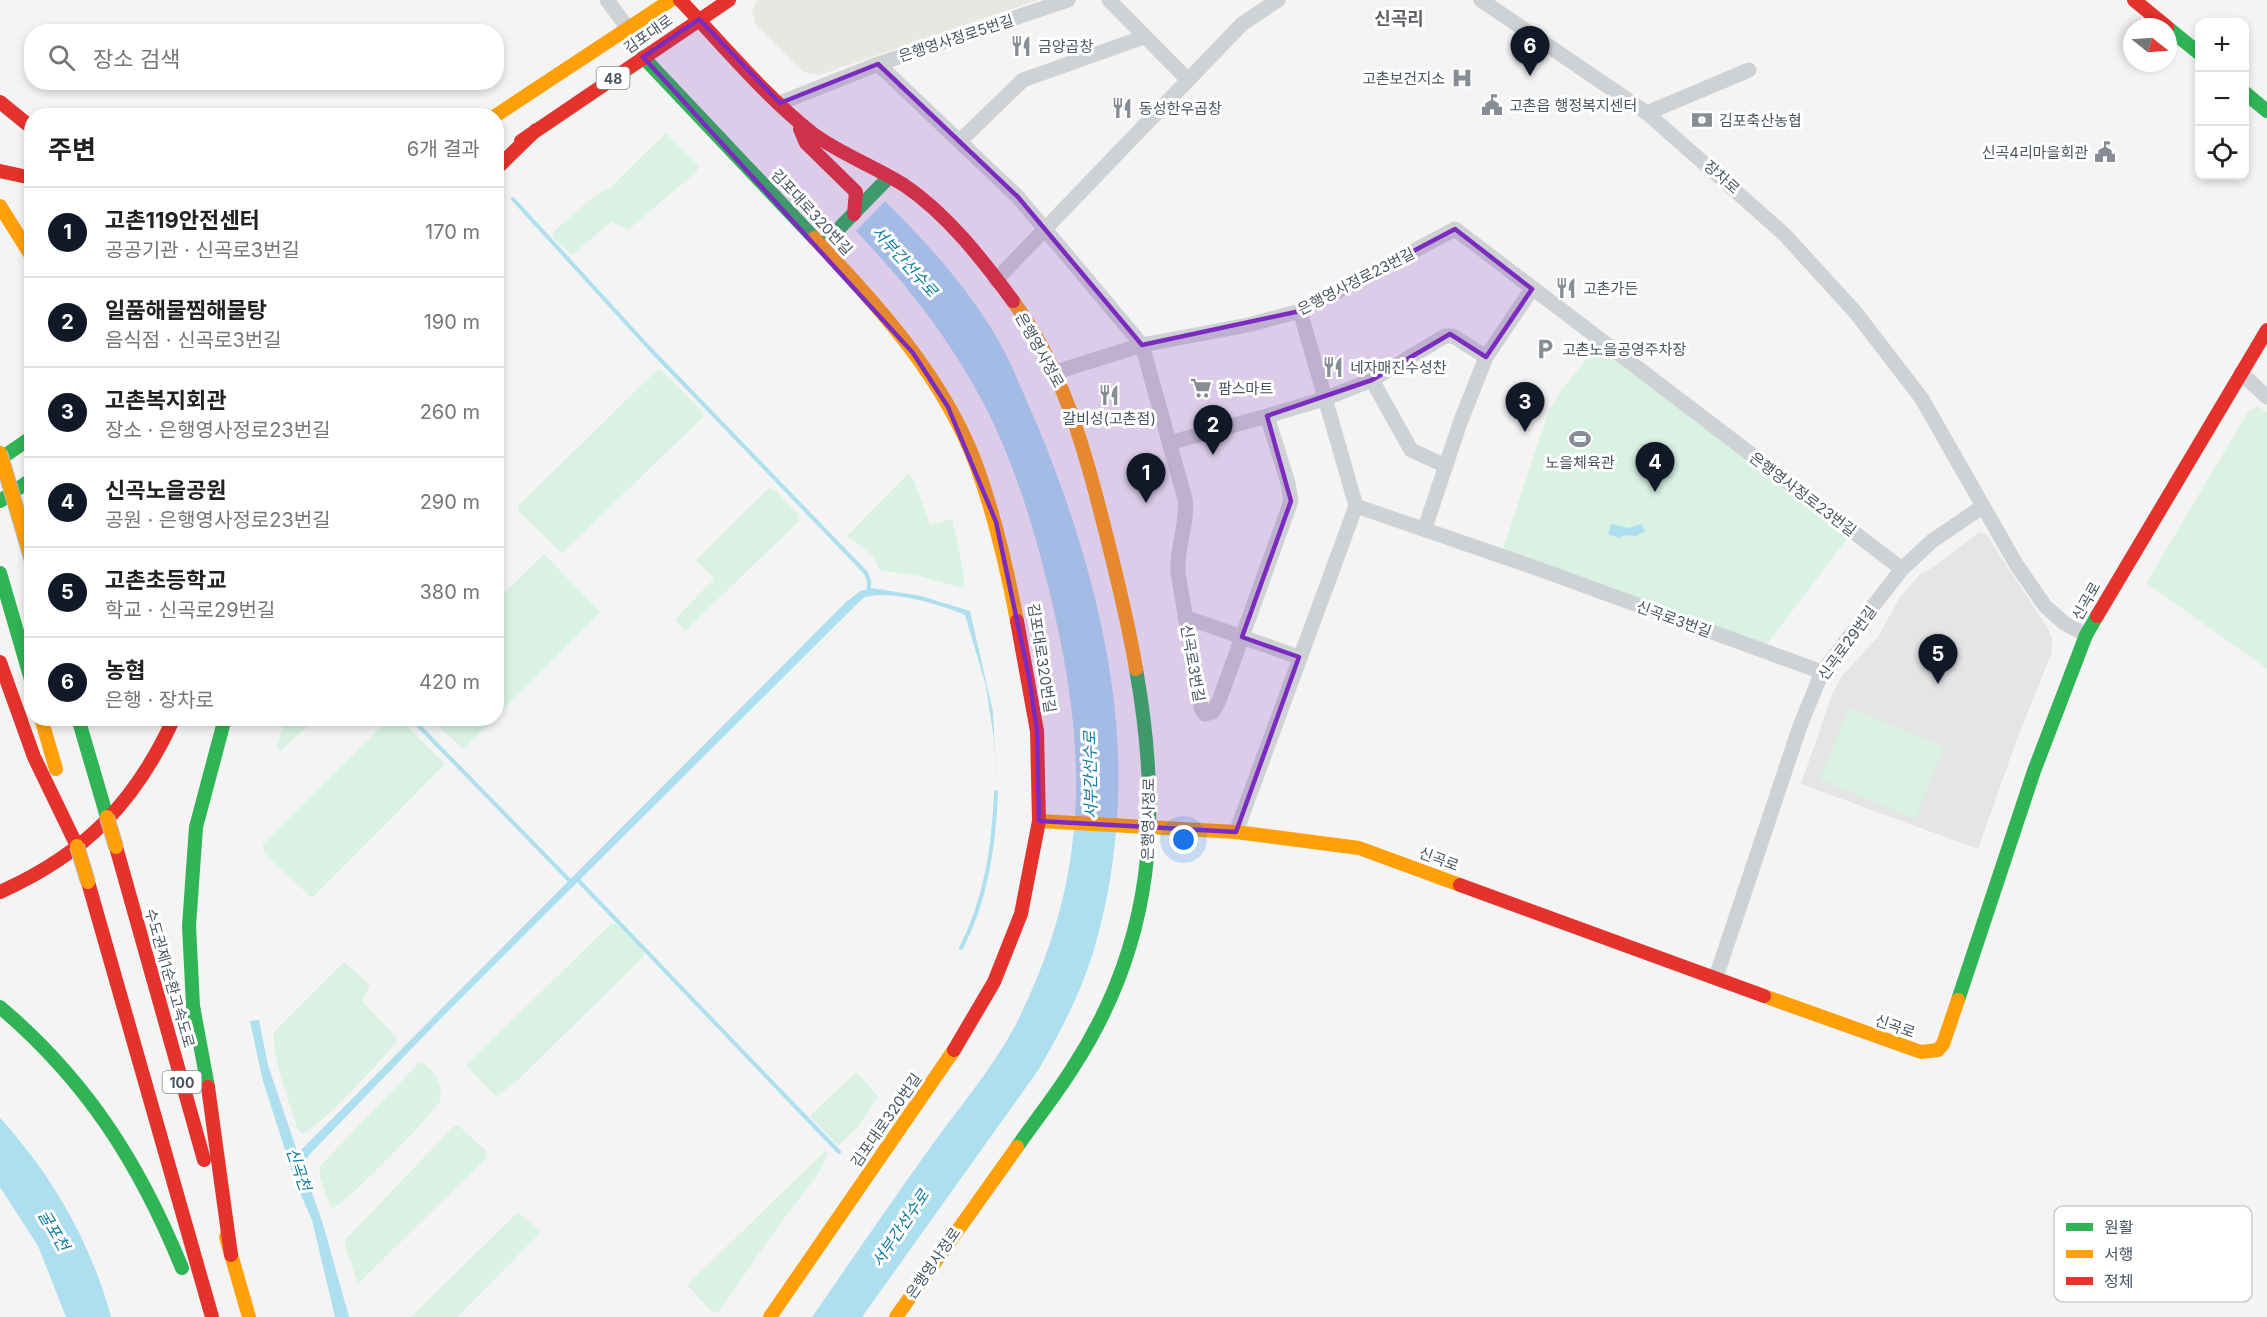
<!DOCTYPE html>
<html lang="ko">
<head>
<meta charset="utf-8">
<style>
  :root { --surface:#fff; --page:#f6f6f6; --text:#222; --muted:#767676; --line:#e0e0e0; --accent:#111827 }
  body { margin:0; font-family:Inter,"Noto Sans KR",sans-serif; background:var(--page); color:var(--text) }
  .controls { position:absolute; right:18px; top:18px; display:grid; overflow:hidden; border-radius:12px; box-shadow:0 3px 9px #0003 }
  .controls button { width:54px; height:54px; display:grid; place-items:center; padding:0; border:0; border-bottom:2px solid var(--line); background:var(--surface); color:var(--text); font:30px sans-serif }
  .compass { position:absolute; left:2123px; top:18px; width:54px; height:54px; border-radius:50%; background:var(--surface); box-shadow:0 3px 9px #0003; rotate:107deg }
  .you { position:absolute; left:1184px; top:840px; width:21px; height:21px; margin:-15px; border:4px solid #fff; border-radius:50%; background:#1a73e8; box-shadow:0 0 0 9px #1a73e833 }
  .badge { display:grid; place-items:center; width:39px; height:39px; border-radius:50%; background:var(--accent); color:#fff; font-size:20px; font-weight:700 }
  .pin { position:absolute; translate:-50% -50px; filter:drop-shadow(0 2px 3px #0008) }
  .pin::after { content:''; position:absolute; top:32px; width:21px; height:18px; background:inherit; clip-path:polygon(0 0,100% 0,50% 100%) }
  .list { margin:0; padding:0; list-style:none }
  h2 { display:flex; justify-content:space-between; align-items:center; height:78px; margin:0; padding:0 24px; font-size:26px }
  h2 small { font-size:20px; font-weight:400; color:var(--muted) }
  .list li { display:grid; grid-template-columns:39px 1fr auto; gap:18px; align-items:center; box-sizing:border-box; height:90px; padding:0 24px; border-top:2px solid var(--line) }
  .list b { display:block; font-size:22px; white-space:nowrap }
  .list p { margin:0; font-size:20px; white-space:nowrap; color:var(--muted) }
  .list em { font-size:20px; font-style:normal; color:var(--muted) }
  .icon { flex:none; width:33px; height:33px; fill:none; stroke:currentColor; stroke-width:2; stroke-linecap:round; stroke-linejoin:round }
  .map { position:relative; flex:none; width:2267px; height:1317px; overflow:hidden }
  .search { position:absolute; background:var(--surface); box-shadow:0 3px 9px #0003; left:24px; top:24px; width:480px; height:66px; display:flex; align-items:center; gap:15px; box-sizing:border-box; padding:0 21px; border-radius:24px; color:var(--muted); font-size:22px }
  .panel { position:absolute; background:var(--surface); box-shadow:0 3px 9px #0003; left:24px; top:108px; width:480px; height:618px; border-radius:24px }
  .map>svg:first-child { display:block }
  .commercial { fill:#e8e7e2 }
  .education { fill:#e6e5e6 }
  .green { fill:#d9f2e4 }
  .water { fill:#aedfef }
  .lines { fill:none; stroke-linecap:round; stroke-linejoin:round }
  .stream { stroke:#aedfef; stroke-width:4 }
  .street { stroke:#cfd2d4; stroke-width:15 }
  .fast { stroke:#30b455; stroke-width:14 }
  .slow { stroke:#ff9f0a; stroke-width:14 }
  .jam { stroke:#e5322d; stroke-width:14 }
  .slow-bridge-casing { stroke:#b9bdc2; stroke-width:16; stroke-linecap:butt }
  .slow-bridge { stroke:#ff9f0a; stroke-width:14 }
  .marked { fill:#7b2cbf; fill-opacity:0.2; stroke:#7b2cbf; stroke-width:4.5; stroke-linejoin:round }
  .labels { text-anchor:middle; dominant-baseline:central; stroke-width:6; stroke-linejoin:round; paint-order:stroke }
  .shield { fill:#fff; stroke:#808890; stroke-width:1.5 }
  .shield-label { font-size:14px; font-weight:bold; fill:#4a5560 }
  .street-label { font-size:15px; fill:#4a5560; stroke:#fff }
  .poi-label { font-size:15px; fill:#4a5560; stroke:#fff; text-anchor:start }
  .water-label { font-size:16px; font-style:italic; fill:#0d7da0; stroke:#fff }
  .quarter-label { font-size:18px; font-weight:bold; fill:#5f6267; stroke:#fff }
  .key { fill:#fff; stroke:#c9cccf; stroke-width:1.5 }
  .key-label { font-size:16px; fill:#4a5560 }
</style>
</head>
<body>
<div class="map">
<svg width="2267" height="1317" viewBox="0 0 2267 1317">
  <rect width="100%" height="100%" fill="#f4f4f4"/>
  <path class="commercial" d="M 757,0 L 1038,0 L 819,75 L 804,72 L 797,66 L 755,24 L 752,10 Z"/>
  <path class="education" d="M 1979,532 L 1986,534 L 2047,627 L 2052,638 L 2052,652 L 2017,739 L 1978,849 L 1801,784 L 1833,692 L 1842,676 L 1878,637 L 1900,597 L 1920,574 L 1934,567 Z"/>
  <path class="green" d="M 666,133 L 698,165 L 697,171 L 628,230 L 611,222 L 572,255 L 553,238 L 553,232 L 592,198 L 610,188 Z
    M 1596,348 L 1605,351 L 1848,538 L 1766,645 L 1503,549 L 1548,413 L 1559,393 Z
    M 659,368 L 702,411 L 703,417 L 562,553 L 518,511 L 518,506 Z
    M 2257,406 L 2267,412 L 2267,669 L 2146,583 L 2248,412 Z
    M 908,474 L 912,476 L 930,525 L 952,519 L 964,575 L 963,588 L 915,575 L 880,570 L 872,555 L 847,536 Z
    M 769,488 L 775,490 L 799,515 L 799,521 L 685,631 L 675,619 L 714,579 L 696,560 Z
    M 544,554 L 600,612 L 497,716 L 497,600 Z
    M 1849,708 L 1944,747 L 1915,819 L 1820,779 Z
    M 285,719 L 316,719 L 280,751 L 277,746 Z
    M 389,719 L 400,719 L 445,764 L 312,898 L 264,853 L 263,844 Z
    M 431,719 L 494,719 L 463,749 Z
    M 612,923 L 617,924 L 644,952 L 644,956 L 520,1078 L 496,1097 L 466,1065 Z
    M 344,962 L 370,985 L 362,1001 L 396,1037 L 397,1041 C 386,1056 315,1132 302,1134 L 298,1130 C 290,1102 272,1060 274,1032 Z
    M 420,1062 C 433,1066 444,1088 440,1101 C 431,1116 342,1209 331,1208 L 320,1178 L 320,1166 Z
    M 856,1072 L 878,1096 L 858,1127 L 838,1146 L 810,1116 Z
    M 454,1126 L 459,1126 L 486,1151 L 487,1157 L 358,1284 L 345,1246 L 346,1239 Z
    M 826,1150 L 828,1154 L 818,1174 L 779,1225 L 719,1311 L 713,1313 L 688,1286 L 689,1283 Z
    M 518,1212 L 540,1231 L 539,1234 L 457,1317 L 411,1317 Z"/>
  <path class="water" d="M 885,201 C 924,240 962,281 991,328 C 1008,355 1020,385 1032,413 C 1076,514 1114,641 1118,752 C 1121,818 1112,890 1093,953 C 1080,994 1060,1033 1039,1069 L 862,1317 L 812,1317 C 853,1258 893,1199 935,1141 C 962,1104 993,1067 1015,1026 C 1092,875 1088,746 1048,586 C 1031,517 1010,449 974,386 C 942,329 901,278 856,231 Z
    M 1611,524 L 1629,528 L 1641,524 L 1645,531 L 1636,536 L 1624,535 L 1619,538 L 1608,534 Z
    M 872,588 L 921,596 L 970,611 L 993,712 L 997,796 L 994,740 L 986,686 L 965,615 C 942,605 887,588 863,598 L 447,1012 L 309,1155 L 303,1167 L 323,1224 L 349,1317 L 335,1317 L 312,1220 L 296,1184 L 262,1078 L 250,1021 L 259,1020 L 268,1065 L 297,1151 L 300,1151 L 845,603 L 860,591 Z
    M 0,1118 C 52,1175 91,1242 111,1317 L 66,1317 L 38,1246 L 0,1187 Z"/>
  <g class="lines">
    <path class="stream" d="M 513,199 L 650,349 L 866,573 L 869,581 L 869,591
      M 411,718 L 572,883
      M 576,878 L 839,1152
      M 961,948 C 986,900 994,846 996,792"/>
    <path class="street" d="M 607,0 L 627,27
      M 1109,0 L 1187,79
      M 1481,0 L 1647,113 L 1784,234 L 1856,313 L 1922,399 L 2016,564 L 2045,606 L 2064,623 L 2086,635
      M 878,64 L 1018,197 L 1142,345 L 1185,499 C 1188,524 1176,548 1178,573 L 1201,708 L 1205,714 L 1213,712 L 1219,701 L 1291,501 L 1288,483 L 1267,416 L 1324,399 L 1372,380 L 1445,336 L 1453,336 L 1486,357
      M 780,103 L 878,64 L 1068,0
      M 1647,113 L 1749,70
      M 961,140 L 1023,80 L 1144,37
      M 996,280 L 1242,24 L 1278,0
      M 1056,372 L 1142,345 L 1248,325 L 1300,311 L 1455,229 L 1902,569
      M 2241,373 L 2267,397
      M 1372,380 L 1411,450 L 1446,466
      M 1169,443 L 1267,416
      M 1356,506 L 1536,568 L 1822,672
      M 1425,528 L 1460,423 L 1486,357 L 1532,289
      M 1185,617 L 1299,657
      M 1236,832 L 1356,506 L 1300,311
      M 1716,977 L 1800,726 L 1822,672 L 1902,569 L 1932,541 L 1982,507"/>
    <path class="fast" d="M 2168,28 L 2200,54
      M 643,57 L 814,238
      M 2244,92 L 2267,111
      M 822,246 L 889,177
      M 0,459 L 32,437
      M 0,501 L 32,479
      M 0,573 L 32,683
      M 78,718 L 107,817
      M 1958,1000 L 2034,771 L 2086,635 L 2097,616
      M 0,1007 C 87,1081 139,1163 182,1268
      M 208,1087 L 193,1006 L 189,926 L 196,827 L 225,718
      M 1017,1147 C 1035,1121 1055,1096 1072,1069 C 1155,942 1162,815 1136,669"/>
    <path class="slow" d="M 495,116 L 671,0
      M 0,206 L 32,257
      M 814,238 C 878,305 945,379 977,467 C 995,517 1007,568 1017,621
      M 1013,301 C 1062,368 1084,446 1104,526 C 1116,573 1128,621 1136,669
      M 41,718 L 56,769
      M 1039,821 L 1236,832 L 1359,848 L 1460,885
      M 1764,996 L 1921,1052 L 1938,1050 L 1943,1044 L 1958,1000
      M 226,1237 L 249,1317
      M 770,1317 L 954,1050
      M 896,1317 L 1017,1147"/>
    <path class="jam" d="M 680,0 C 723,45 763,94 812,133 C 840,154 874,166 904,185 C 947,214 982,259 1013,301
      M 2134,0 L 2167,27
      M 0,102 L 32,128
      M 800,129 L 806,143 L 856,192 L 854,214
      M 521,141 L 729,0
      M 496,169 L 536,130
      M 0,171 L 32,178
      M 2097,616 L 2267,330
      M 0,662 L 34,757 L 77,846
      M 116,847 L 204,1160
      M 88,882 L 212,1317
      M 1460,885 L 1764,996
      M 0,892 C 85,854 135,803 174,718
      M 954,1050 L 994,982 L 1021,914 L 1039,821 L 1037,731 L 1017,621
      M 208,1087 L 231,1255"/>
    <defs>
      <path id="slow-bridge" d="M 0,453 L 32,561
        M 107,817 L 116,847
        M 77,846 L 88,882"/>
    </defs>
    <use href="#slow-bridge" class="slow-bridge-casing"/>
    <use href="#slow-bridge" class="slow-bridge"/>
  </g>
  <path class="marked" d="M 699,19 L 780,103 L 878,64 L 1018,197 L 1142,345 L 1300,311 L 1455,229 L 1532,289 L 1486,357 L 1450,334 L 1372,380 L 1267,416 L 1291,501 L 1242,637 L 1299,657 L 1236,832 L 1039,821 L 1037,731 L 1029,677 L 996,522 L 948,407 L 913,353 L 643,57 Z"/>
  <defs>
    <symbol id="restaurant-bare" viewBox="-9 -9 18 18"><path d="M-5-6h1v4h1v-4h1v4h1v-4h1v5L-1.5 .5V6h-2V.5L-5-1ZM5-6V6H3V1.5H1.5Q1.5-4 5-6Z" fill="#868d94" stroke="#fff" stroke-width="2.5" paint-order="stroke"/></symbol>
    <symbol id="hospital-bare" viewBox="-9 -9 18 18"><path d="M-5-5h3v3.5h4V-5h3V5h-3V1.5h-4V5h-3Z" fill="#868d94" stroke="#fff" stroke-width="2.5" paint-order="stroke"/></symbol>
    <symbol id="civic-bare" viewBox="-9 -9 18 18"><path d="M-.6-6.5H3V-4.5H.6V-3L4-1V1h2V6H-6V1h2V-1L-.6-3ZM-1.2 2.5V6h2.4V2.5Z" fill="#868d94" stroke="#fff" stroke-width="2.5" paint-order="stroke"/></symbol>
    <symbol id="bank-bare" viewBox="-9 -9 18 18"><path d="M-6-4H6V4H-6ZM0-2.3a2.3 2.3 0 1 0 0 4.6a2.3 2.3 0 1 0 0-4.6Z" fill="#868d94" stroke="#fff" stroke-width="2.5" paint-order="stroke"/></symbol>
    <symbol id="parking-bare" viewBox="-9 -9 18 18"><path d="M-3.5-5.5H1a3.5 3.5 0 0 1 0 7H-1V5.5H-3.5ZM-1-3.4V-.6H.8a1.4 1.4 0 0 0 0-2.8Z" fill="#868d94" stroke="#fff" stroke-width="2.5" paint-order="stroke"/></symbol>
    <symbol id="supermarket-bare" viewBox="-9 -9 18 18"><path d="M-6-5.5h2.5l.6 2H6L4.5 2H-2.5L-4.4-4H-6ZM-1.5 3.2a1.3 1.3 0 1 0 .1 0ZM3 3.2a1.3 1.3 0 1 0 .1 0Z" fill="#868d94" stroke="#fff" stroke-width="2.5" paint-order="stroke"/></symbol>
    <symbol id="stadium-bare" viewBox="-9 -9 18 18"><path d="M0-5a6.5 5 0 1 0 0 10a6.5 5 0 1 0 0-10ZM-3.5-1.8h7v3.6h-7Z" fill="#868d94" stroke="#fff" stroke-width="2.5" paint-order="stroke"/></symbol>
  </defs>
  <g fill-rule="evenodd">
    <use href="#restaurant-bare" x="1006" y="31" width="30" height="30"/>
    <use href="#hospital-bare" x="1447" y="63" width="30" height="30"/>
    <use href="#civic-bare" x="1477" y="90" width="30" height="30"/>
    <use href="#restaurant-bare" x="1107" y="93" width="30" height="30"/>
    <use href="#bank-bare" x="1687" y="105" width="30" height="30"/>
    <use href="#civic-bare" x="2090" y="137" width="30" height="30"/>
    <use href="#restaurant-bare" x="1551" y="273" width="30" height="30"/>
    <use href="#parking-bare" x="1530" y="334" width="30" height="30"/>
    <use href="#restaurant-bare" x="1318" y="352" width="30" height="30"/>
    <use href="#supermarket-bare" x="1186" y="373" width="30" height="30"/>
    <use href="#restaurant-bare" x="1094" y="380" width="30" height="30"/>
    <use href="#stadium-bare" x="1565" y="424" width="30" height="30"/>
  </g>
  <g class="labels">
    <g class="shield">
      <rect x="596.5" y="67" width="33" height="22" rx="4.5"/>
      <rect x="162.5" y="1071" width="39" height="22" rx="4.5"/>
    </g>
    <g class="shield-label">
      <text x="613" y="78">48</text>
      <text x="182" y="1082">100</text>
    </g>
    <g class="street-label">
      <text transform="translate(648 34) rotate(-35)">김포대로</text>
      <text transform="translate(956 38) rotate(-18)">은행영사정로5번길</text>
      <text transform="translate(1722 177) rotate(41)">장차로</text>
      <text transform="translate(812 212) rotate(47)">김포대로320번길</text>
      <text transform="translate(1356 281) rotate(-27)">은행영사정로23번길</text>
      <text transform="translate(1040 350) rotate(61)">은행영사정로</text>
      <text transform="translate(1803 494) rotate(37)">은행영사정로23번길</text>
      <text transform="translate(2086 601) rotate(-61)">신곡로</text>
      <text transform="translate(1674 619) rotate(20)">신곡로3번길</text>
      <text transform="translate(1847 643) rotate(-54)">신곡로29번길</text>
      <text transform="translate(1042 658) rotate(81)">김포대로320번길</text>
      <text transform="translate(1193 663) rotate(80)">신곡로3번길</text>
      <text transform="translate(1148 819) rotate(-89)">은행영사정로</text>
      <text transform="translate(1439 859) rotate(20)">신곡로</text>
      <text transform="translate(170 978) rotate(74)">수도권제1순환고속도로</text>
      <text transform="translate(1895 1026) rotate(19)">신곡로</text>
      <text transform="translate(886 1120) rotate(-55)">김포대로320번길</text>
      <text transform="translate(933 1263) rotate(-55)">은행영사정로</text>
    </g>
    <g class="poi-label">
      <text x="1038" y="46">금양곱창</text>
      <text x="1445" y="78" text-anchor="end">고촌보건지소</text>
      <text x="1509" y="105">고촌읍 행정복지센터</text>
      <text x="1139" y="108">동성한우곱창</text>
      <text x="1719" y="120">김포축산농협</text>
      <text x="2088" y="152" text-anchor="end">신곡4리마을회관</text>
      <text x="1583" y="288">고촌가든</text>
      <text x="1562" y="349">고촌노을공영주차장</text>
      <text x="1350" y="367">네자매진수성찬</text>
      <text x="1218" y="388">팜스마트</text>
      <text x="1109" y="418" text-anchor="middle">갈비성(고촌점)</text>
      <text x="1580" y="462" text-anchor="middle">노을체육관</text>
    </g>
    <g class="water-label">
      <text transform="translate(905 261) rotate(48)">서부간선수로</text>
      <text transform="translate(1090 775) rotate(-91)">서부간선수로</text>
      <text transform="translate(299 1169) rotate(71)">신곡천</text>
      <text transform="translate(900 1228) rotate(-56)">서부간선수로</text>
      <text transform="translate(54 1230) rotate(59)">굴포천</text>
    </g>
    <g class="quarter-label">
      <text x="1399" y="18">신곡리</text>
    </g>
  </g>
  <rect x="2054" y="1206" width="198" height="96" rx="9" class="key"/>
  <rect x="2066" y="1223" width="27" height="8" fill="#30b455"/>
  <rect x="2066" y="1250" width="27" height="8" fill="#ff9f0a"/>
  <rect x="2066" y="1277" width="27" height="8" fill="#e5322d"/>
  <g class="key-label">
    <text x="2104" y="1233">원활</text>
    <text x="2104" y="1260">서행</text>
    <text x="2104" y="1287">정체</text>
  </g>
</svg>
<div class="controls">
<button>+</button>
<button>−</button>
<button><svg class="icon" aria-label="locate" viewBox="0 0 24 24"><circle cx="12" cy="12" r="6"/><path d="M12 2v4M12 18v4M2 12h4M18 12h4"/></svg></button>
</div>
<svg class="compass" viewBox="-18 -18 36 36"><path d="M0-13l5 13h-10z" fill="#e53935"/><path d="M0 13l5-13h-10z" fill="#767676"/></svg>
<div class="you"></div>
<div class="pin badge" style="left:1146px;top:503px">1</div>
<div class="pin badge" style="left:1213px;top:455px">2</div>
<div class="pin badge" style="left:1525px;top:432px">3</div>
<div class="pin badge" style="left:1655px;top:492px">4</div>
<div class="pin badge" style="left:1938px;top:684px">5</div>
<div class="pin badge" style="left:1530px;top:76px">6</div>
<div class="search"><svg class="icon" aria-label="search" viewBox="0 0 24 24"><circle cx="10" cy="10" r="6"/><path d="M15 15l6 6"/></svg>장소 검색</div>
<section class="panel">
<h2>주변<small>6개 결과</small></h2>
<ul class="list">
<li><span class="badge">1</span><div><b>고촌119안전센터</b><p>공공기관 · 신곡로3번길</p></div><em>170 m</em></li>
<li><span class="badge">2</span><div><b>일품해물찜해물탕</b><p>음식점 · 신곡로3번길</p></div><em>190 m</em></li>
<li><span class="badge">3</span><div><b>고촌복지회관</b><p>장소 · 은행영사정로23번길</p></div><em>260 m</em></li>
<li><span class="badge">4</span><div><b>신곡노을공원</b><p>공원 · 은행영사정로23번길</p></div><em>290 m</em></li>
<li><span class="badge">5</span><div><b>고촌초등학교</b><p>학교 · 신곡로29번길</p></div><em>380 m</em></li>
<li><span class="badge">6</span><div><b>농협</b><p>은행 · 장차로</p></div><em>420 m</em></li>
</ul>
</section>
</div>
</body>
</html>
